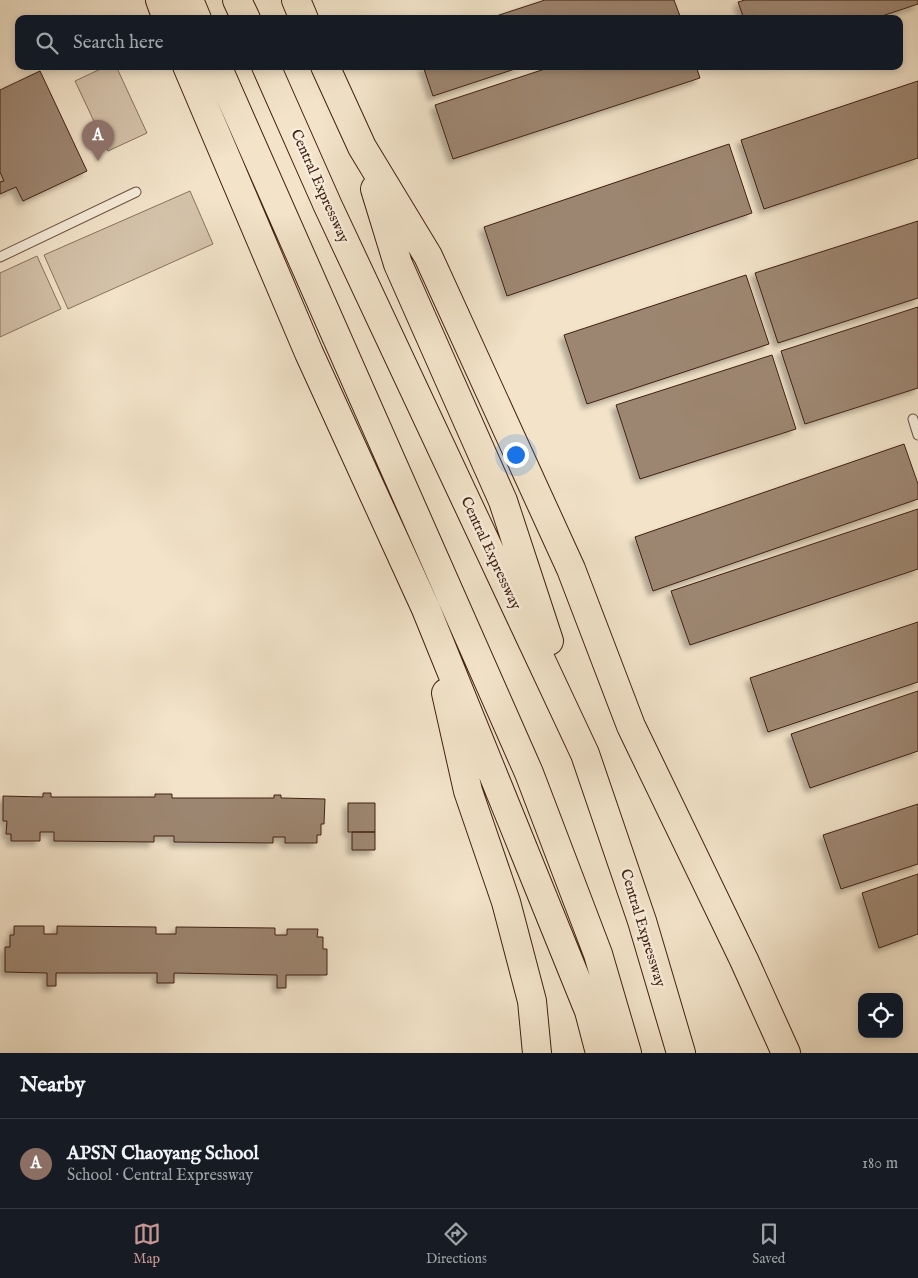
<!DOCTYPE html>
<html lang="en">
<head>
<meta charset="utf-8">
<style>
  :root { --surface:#171b24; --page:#20242c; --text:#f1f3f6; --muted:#9ea1a6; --line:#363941; --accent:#c59692 }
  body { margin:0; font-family:"IM FELL English",serif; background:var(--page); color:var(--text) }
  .controls { position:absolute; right:15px; bottom:15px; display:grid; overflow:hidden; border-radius:10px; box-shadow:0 2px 8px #0003 }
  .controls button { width:45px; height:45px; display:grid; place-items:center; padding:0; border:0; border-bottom:1px solid var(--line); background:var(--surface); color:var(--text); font:25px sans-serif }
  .you { position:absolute; left:515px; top:454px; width:18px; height:18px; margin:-12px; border:4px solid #fff; border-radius:50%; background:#1a73e8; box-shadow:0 0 0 8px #1a73e833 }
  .badge { display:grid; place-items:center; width:32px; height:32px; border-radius:50%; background:var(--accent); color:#fff; font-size:16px; font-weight:700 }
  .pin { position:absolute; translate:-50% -41px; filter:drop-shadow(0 1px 2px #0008) }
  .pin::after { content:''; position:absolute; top:26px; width:18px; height:15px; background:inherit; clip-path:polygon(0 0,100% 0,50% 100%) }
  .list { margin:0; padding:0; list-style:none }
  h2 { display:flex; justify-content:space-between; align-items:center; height:65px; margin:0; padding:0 20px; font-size:21px }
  h2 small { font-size:16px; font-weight:400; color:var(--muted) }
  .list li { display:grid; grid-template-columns:32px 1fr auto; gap:15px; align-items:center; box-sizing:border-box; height:90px; padding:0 20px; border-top:1px solid var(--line) }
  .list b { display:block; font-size:19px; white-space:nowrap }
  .list p { margin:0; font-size:16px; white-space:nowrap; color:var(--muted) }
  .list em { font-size:16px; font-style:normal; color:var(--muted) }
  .icon { flex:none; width:28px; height:28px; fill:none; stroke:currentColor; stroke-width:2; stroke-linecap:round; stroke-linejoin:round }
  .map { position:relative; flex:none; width:918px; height:1053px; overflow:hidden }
  .search { position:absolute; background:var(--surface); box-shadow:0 2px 8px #0003; left:15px; right:15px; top:15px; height:55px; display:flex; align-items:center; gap:12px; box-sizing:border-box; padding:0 18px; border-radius:10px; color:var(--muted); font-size:19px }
  .sheet { height:155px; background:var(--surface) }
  nav { display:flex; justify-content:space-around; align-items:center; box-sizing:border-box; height:70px; border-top:1px solid var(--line); background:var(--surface); font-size:14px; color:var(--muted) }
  nav a { display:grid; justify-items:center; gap:2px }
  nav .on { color:var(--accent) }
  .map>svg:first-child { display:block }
  .green { fill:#d4c2aa; stroke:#8a725e }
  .building { fill:#9d8671; stroke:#402112; filter:url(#shadow) }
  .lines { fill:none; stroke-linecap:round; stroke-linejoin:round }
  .service-casing { stroke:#6c5240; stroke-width:11 }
  .motorway-casing { stroke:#402112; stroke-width:30 }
  .service { stroke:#f7eddc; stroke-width:9 }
  .motorway { stroke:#f2e3c9; stroke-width:28 }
  .labels { text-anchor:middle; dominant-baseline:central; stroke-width:5; stroke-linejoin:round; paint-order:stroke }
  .street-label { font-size:15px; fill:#402112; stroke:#f7eddc }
</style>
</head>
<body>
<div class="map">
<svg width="918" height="1053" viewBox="0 0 918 1053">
  <defs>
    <filter id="shadow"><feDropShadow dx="-4.5" dy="4.5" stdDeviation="2.5" flood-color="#0004"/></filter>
  </defs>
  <rect width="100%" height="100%" fill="#f2e3c9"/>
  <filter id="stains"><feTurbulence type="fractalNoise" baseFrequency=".004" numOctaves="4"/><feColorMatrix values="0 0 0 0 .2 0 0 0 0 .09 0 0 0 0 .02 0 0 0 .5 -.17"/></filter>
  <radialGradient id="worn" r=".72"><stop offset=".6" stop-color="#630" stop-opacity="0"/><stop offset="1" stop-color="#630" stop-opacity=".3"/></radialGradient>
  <path class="green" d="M 107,66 L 116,66 L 147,133 L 108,151 L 75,81 Z
    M 190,191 L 213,244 L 68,309 L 44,255 Z
    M 37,256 L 61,309 L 0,337 L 0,273 Z"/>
  <path class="building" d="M 545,0 L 674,0 L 680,16 L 671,19 L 487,19 Z
    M 745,0 L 918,0 L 918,4 L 873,19 L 744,19 L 738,2 Z
    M 423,66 L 524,66 L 433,96 Z
    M 554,66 L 696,66 L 700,78 L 453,159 L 435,105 Z
    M 40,71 L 87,171 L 23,201 L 16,187 L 0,194 L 0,182 L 4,181 L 0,172 L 0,90 Z
    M 918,81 L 918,158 L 764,209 L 741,140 Z
    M 729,144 L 752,213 L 507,296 L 484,227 Z
    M 918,221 L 918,298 L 778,343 L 755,273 Z
    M 746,275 L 769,344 L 587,404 L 564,335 Z
    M 918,307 L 918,388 L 805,424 L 781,351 Z
    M 772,355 L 796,429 L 640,479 L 616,405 Z
    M 904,444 L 918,484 L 918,499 L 653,591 L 635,537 Z
    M 918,509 L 918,569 L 690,645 L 671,591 Z
    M 918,622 L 918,682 L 768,732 L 750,678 Z
    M 918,691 L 918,751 L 810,788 L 791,734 Z
    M 43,793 L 51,793 L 51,797 L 155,797 L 155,794 L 172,794 L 172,798 L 274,798 L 274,795 L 281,795 L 281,798 L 325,799 L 324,824 L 321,824 L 321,835 L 317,835 L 317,843 L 285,843 L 285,837 L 273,837 L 273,843 L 174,842 L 174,836 L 154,836 L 154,842 L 54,841 L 54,832 L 40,832 L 40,841 L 11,841 L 11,834 L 6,834 L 7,821 L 3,821 L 3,796 L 43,797 Z
    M 348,803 L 375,803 L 375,832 L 348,832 Z
    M 918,804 L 918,864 L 841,889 L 823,835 Z
    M 352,832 L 375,832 L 375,850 L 352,850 Z
    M 918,874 L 918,934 L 879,948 L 862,893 Z
    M 14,926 L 44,926 L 44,934 L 57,934 L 57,926 L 156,927 L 156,934 L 176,934 L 176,927 L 275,928 L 275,935 L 287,935 L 287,929 L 318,929 L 317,937 L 323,937 L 323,949 L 327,949 L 327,975 L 286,975 L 286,988 L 277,988 L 277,975 L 174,973 L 174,983 L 157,983 L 157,973 L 56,973 L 56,986 L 47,986 L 47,973 L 5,972 L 5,947 L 10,947 L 10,935 L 14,935 Z"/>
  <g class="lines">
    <defs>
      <path id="service" d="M 0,257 L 136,192
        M 913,419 L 918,435"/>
      <path id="motorway" d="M 160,0 L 167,19
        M 189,0 L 197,19
        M 237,0 L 246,19
        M 296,0 L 304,19
        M 187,66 L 309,353 L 426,609 L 589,1011 L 600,1053
        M 217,66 L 529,773 L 598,954 L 627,1053
        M 266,66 L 328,206 L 585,754 L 642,921 L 681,1053
        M 325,66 L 362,147 L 428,256 L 571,569 L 631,726 L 744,960 L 786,1053
        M 375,189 L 398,264 L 503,501 L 549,641
        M 446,693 L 468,791 L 506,902 L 532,1001 L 537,1053"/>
    </defs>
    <use href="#service" class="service-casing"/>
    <use href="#motorway" class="motorway-casing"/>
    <use href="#service" class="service"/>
    <use href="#motorway" class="motorway"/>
  </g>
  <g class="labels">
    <g class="street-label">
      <text transform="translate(320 186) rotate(66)">Central Expressway</text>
      <text transform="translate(491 553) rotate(65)">Central Expressway</text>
      <text transform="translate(643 928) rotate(73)">Central Expressway</text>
    </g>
  </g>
  <rect width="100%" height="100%" filter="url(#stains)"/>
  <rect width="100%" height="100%" fill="url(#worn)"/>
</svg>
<div class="controls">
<button><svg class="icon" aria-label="locate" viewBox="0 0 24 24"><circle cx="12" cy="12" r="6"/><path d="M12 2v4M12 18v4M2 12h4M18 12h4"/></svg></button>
</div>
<div class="you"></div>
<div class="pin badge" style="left:98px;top:161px;background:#8d6e63">A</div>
<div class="search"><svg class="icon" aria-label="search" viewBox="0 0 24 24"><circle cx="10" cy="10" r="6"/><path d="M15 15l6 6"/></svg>Search here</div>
</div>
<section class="sheet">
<h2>Nearby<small></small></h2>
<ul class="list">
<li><span class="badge" style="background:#8d6e63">A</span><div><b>APSN Chaoyang School</b><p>School · Central Expressway</p></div><em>180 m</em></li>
</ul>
</section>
<nav>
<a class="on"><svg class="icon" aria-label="map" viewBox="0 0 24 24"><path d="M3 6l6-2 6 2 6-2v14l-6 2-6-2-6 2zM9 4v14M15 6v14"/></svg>Map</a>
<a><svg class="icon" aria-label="directions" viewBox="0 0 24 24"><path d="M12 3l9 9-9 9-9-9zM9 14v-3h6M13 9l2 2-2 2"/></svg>Directions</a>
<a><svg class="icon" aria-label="saved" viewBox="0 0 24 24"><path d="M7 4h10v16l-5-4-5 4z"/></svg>Saved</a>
</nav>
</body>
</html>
